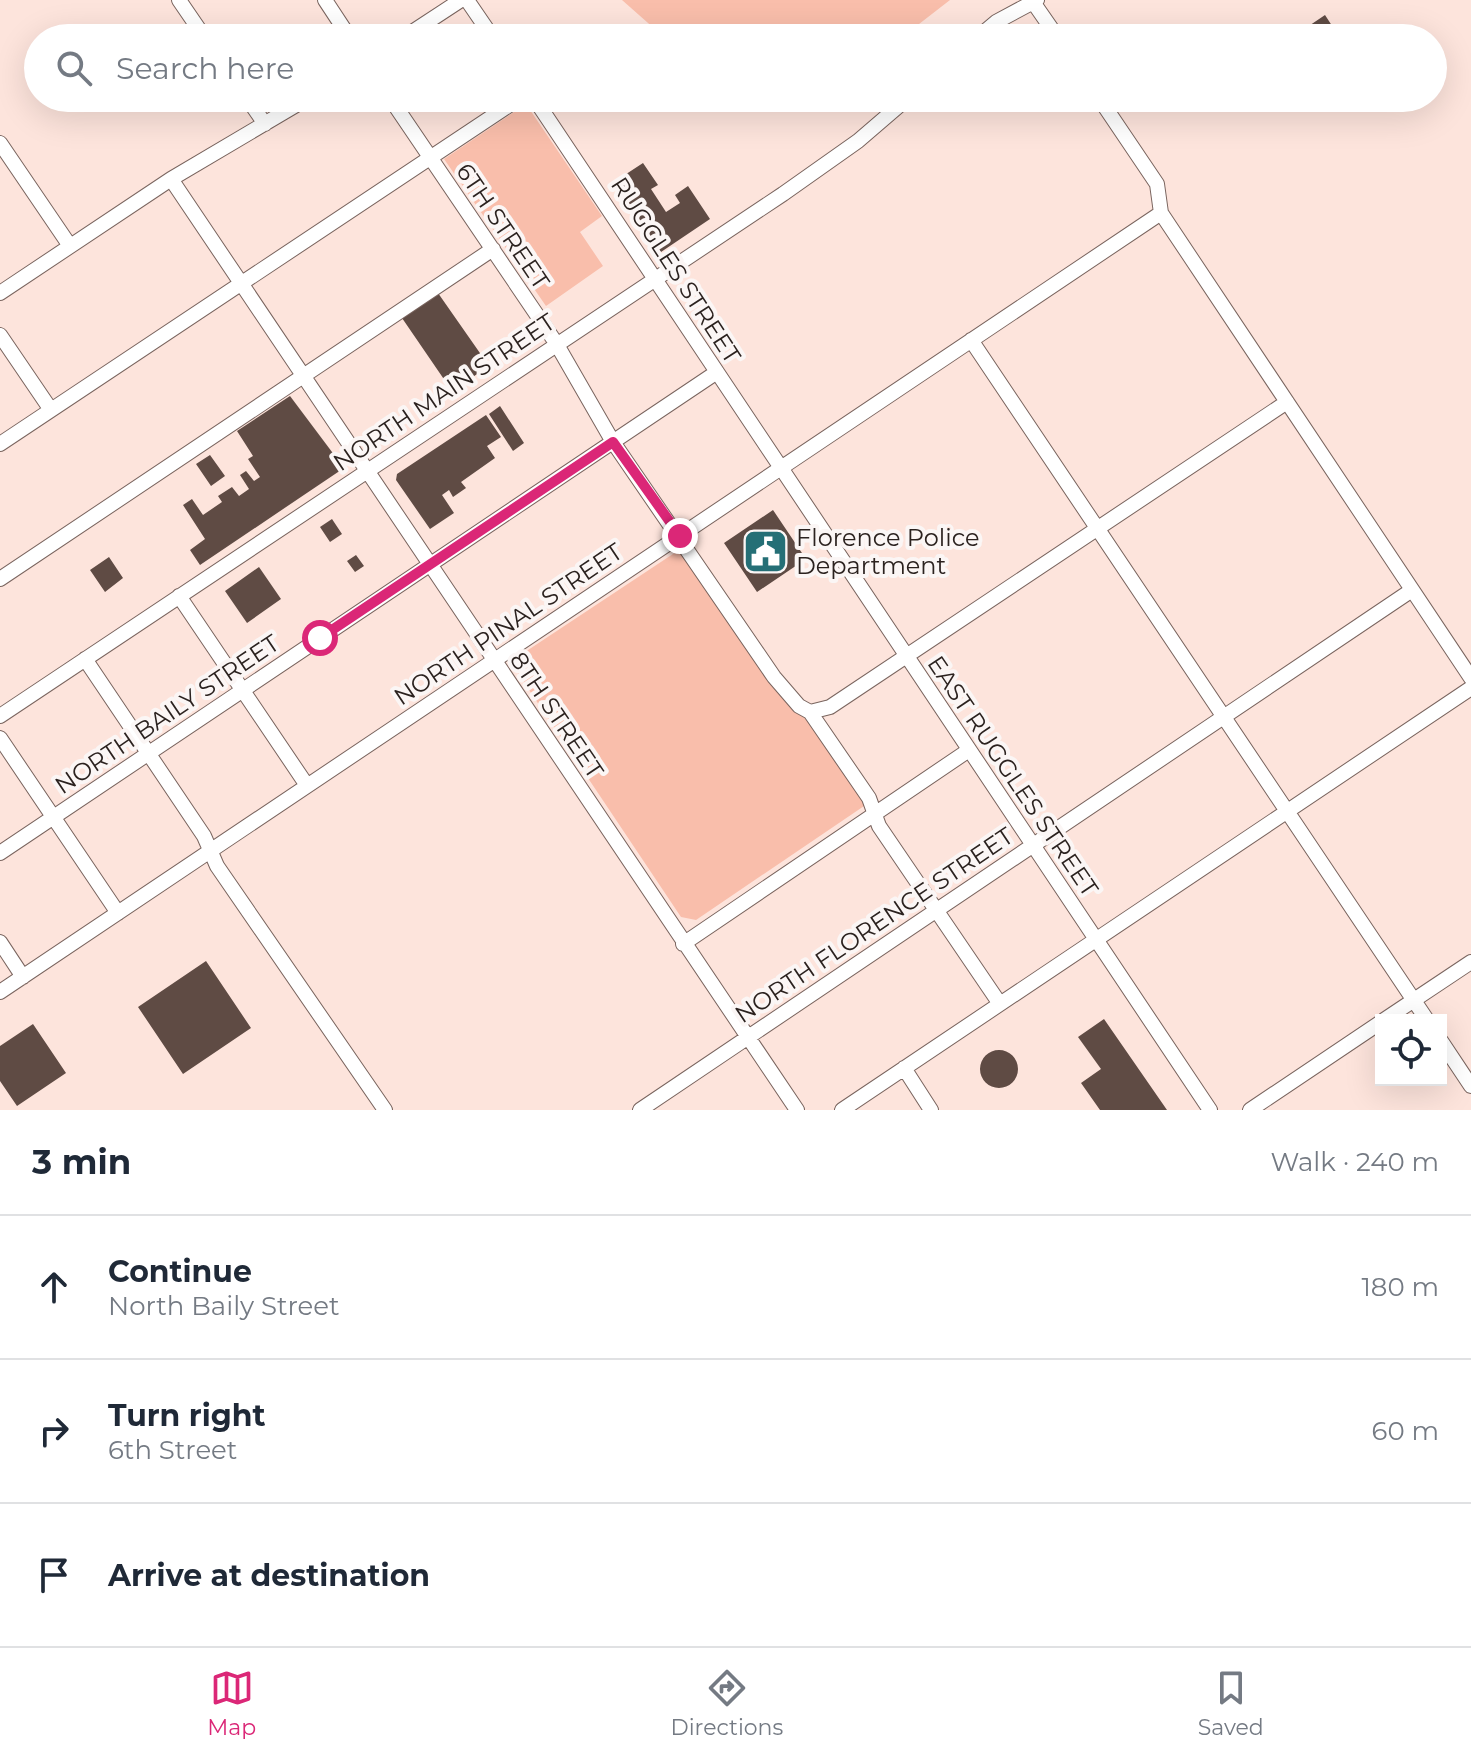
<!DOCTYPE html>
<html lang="en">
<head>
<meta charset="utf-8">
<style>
  :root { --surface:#fff; --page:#f2f2f3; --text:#1f2937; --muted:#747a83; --line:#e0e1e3; --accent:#db2777 }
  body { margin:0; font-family:Montserrat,sans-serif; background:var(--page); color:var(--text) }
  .controls { position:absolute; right:24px; bottom:24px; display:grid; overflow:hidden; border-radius:0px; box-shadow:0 8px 32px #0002 }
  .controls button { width:72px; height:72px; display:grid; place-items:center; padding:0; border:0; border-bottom:2px solid var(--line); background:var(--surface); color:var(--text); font:40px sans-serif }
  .stop { position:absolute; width:24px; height:24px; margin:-18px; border:6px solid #db2777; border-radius:50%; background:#fff }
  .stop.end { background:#db2777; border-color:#fff; box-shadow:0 2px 8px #0008 }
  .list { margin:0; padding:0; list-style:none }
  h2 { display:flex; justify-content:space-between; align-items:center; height:104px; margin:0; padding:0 32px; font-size:34px }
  h2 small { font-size:26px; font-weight:400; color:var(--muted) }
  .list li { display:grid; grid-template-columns:52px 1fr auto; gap:24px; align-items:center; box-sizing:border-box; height:144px; padding:0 32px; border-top:2px solid var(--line) }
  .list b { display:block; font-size:30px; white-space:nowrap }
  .list p { margin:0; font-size:26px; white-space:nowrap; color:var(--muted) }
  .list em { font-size:26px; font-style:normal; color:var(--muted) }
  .icon { flex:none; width:44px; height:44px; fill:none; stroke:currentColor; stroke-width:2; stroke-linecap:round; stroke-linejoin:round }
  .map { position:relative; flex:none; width:1471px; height:1110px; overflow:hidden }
  .search { position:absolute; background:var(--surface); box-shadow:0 8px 32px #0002; left:24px; right:24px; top:24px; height:88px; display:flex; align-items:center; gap:20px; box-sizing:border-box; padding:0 28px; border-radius:44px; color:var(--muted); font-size:30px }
  .sheet { height:536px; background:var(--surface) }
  nav { display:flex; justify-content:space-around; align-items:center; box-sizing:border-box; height:112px; border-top:2px solid var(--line); background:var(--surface); font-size:22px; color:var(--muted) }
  nav a { display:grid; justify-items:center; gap:4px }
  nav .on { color:var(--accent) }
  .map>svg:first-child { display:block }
  .green { fill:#f9beab }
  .building { fill:#5f4b44 }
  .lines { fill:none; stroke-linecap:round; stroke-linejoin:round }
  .minor-casing { stroke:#79645e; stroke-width:16 }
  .minor { stroke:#fff; stroke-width:14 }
  .route { stroke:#db2777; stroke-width:10 }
  .labels { text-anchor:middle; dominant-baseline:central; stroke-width:8; stroke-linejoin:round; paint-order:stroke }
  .street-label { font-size:24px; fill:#2b221f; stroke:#fbf6f5 }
  .poi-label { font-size:24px; fill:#2b221f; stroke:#fbf6f5; text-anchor:start }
</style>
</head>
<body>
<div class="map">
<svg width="1471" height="1110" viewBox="0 0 1471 1110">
  <rect width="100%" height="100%" fill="#fde4dc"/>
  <path class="green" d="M 622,0 L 950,0 L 901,38 L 665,38 Z
    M 526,104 L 602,216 L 580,232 L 603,266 L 546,306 L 444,159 Z
    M 679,550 L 806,715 L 867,804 L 696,920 L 681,917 L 515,669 L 516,658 Z"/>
  <path class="building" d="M 1325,15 L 1340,38 L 1291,38 Z
    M 643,163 L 658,185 L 651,189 L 666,212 L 680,203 L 675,195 L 688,186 L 710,219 L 661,252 L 614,182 Z
    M 438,293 L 489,366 L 452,391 L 402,318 Z
    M 290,396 L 344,468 L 200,565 L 190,550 L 205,539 L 183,505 L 192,499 L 203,515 L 222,502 L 218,496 L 232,487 L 239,496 L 249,489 L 240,475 L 246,471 L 254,481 L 260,477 L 248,459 L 253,456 L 237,431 Z
    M 500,406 L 524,443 L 513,451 L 489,414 Z
    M 486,415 L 501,437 L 487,446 L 495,458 L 461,482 L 466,488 L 453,497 L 449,490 L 442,495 L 454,513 L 430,529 L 396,480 L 397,474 Z
    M 210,455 L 225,476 L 211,486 L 196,464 Z
    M 773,510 L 806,559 L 757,592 L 724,543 Z
    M 332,519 L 342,534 L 330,542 L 320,527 Z
    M 356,555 L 364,566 L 355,572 L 347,561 Z
    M 109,557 L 123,578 L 105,592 L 90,570 Z
    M 259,567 L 281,599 L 247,623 L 225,591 Z
    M 206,961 L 251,1028 L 183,1074 L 138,1007 Z
    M 1104,1019 L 1167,1110 L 1100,1110 L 1081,1083 L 1101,1069 L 1078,1037 Z
    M 33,1024 L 66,1073 L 17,1106 L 0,1081 L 0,1046 Z
    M980 1069a19 19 0 1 1 38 0a19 19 0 1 1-38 0Z"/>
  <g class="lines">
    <defs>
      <path id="minor" d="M 179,0 L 205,38
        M 325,0 L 350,38
        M 467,0 L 493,38
        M 1033,2 L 1058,38
        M 403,38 L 461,0
        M 977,38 L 996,22 L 1037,0
        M 247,98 L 265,124
        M 390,98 L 556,343 L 613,442 L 774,677 L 799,706 L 810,712 L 869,798 L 879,826 L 1000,1004
        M 534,98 L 1210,1110
        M 1099,98 L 1157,184 L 1161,213 L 1471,678
        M 0,143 L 70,246
        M 171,179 L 797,1110
        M 0,293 L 171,179 L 308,98
        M 0,335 L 51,410
        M 971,340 L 1427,1020
        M 0,444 L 520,98
        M 0,579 L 493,249
        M 179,596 L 306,784
        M 85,659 L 204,836 L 217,866 L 385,1110
        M 810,712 L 830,707 L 1287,402
        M 0,716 L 783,194 L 858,141 L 908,98
        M 0,738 L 118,913
        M 0,853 L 717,372
        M 0,942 L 23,977
        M 683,944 L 969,750
        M 0,992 L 1161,213
        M 1384,1020 L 1471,962
        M 1441,1041 L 1471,1086
        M 904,1068 L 931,1110
        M 640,1110 L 1412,590
        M 842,1110 L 1471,688
        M 1250,1110 L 1381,1022"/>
    </defs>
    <use href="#minor" class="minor-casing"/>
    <use href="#minor" class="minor"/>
  </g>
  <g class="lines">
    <path class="route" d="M 320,638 L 613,442 L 680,536"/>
  </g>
  <defs>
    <symbol id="civic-square" viewBox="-11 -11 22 22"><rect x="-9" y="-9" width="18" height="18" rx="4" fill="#256f76" stroke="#fbf6f5"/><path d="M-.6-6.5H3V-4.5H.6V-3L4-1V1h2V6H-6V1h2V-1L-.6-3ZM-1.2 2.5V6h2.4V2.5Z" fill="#fff"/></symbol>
  </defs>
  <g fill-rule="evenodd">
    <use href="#civic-square" x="740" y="526" width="51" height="51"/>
  </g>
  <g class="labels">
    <g class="street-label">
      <text transform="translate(503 226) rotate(56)">6TH STREET</text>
      <text transform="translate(676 270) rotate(57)">RUGGLES STREET</text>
      <text transform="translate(444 392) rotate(-34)">NORTH MAIN STREET</text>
      <text transform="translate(508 624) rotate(-34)">NORTH PINAL STREET</text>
      <text transform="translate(167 714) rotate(-34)">NORTH BAILY STREET</text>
      <text transform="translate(557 715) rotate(56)">8TH STREET</text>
      <text transform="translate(1013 776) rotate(56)">EAST RUGGLES STREET</text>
      <text transform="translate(874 925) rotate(-34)">NORTH FLORENCE STREET</text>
    </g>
    <g class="poi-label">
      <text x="796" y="537">Florence Police<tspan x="796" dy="28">Department</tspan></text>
    </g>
  </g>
</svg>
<div class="controls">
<button><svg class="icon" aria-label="locate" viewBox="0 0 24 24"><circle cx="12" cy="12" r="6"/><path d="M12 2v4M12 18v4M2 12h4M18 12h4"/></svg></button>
</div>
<div class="stop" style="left:320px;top:638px"></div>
<div class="stop end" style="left:680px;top:536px"></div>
<div class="search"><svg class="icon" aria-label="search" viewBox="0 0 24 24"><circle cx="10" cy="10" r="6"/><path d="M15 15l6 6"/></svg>Search here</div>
</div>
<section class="sheet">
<h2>3 min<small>Walk · 240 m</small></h2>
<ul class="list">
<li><svg class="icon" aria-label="ahead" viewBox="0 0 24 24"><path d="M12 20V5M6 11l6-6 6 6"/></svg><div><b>Continue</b><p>North Baily Street</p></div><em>180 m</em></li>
<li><svg class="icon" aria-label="right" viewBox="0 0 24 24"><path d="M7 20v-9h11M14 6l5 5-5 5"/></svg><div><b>Turn right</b><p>6th Street</p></div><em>60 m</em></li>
<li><svg class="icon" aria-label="arrive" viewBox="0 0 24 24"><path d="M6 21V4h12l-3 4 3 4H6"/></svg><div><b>Arrive at destination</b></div></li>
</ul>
</section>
<nav>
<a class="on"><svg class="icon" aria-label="map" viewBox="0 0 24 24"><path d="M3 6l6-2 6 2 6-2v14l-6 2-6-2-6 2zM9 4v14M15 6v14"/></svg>Map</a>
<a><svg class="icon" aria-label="directions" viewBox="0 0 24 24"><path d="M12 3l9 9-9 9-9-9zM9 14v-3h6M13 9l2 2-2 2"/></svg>Directions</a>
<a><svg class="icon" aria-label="saved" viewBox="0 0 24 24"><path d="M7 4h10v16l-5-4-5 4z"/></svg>Saved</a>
</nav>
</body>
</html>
